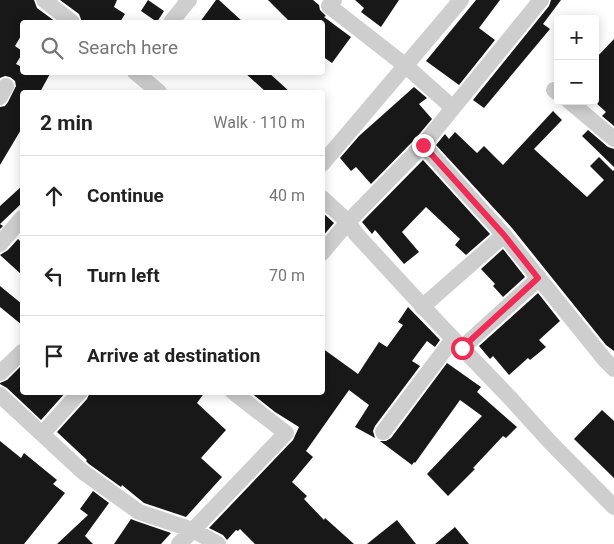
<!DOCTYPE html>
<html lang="en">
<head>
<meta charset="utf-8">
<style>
  :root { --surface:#fff; --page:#f2f2f2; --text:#222; --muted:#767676; --line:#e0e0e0 }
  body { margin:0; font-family:Roboto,sans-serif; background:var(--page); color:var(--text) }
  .controls { position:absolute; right:15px; top:15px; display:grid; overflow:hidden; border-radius:5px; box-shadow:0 2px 12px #0003 }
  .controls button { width:45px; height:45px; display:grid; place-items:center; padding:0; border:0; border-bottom:1px solid var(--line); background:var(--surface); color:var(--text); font:25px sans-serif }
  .stop { position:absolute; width:15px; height:15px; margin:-11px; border:4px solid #ee2c55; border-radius:50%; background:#fff }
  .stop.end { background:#ee2c55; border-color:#fff; box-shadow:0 1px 5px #0008 }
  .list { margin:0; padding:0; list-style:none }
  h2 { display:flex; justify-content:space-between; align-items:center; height:65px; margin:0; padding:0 20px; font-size:21px }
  h2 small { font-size:16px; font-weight:400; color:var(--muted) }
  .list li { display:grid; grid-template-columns:32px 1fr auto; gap:15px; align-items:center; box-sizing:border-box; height:80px; padding:0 20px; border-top:1px solid var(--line) }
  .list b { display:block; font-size:19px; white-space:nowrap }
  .list em { font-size:16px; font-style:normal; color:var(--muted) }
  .icon { flex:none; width:28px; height:28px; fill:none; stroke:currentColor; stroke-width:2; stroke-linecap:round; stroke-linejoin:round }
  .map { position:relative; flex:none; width:614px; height:544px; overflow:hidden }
  .search { position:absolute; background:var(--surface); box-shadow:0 2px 12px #0003; left:20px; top:20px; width:305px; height:55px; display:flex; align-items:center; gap:12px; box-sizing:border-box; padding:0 18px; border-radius:5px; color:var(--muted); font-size:19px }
  .panel { position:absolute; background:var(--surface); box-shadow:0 2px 12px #0003; left:20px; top:90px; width:305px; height:305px; border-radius:5px }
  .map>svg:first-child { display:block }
  .building { fill:#181818 }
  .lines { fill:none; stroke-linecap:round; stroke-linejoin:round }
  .minor { stroke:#cecece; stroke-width:16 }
  .route { stroke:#ee2c55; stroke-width:6 }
</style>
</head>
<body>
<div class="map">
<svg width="614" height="544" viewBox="0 0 614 544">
  <rect width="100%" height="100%" fill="#fff"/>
  <path class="building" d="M 0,0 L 34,0 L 37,8 L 56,22 L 22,22 L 22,34 L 15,46 L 22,51 L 22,54 L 16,64 L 22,67 L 22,72 L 51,72 L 40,92 L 22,92 L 22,128 L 0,165 L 0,107 L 5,106 L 8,102 L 16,86 L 15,81 L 10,77 L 5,76 L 0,78 Z
    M 60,0 L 117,0 L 114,7 L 125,14 L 120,22 L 82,22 L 79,14 Z
    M 148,0 L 164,11 L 157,22 L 141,11 Z
    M 216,0 L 219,0 L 243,22 L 200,22 Z
    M 268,0 L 313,0 L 319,5 L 320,10 L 326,16 L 324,17 L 351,37 L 332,63 L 322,56 L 322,20 L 320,22 L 290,22 Z
    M 355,0 L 399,0 L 381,27 L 361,12 L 364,8 Z
    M 476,0 L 500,0 L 479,28 L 495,40 L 459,85 L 426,61 Z
    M 551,0 L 561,0 L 543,24 L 550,29 L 484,108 L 473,100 L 549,6 Z
    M 614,39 L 614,126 L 602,116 L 606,112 L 595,102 L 595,59 Z
    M 244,72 L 268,72 L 290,92 L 266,92 Z
    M 414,87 L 427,98 L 419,104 L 432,119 L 416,138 L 371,184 L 356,167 L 351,171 L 340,158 L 359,136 Z
    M 553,111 L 562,120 L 534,149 L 587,197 L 604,180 L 590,166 L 599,157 L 613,171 L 614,170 L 614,351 L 606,345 L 512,228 L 436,145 L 445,134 L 449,139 L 455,132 L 477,153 L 484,146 L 503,165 Z
    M 588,130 L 608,147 L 614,149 L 614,167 L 582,136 Z
    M 423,160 L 490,234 L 466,255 L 455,245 L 460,239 L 426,207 L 402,232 L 419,252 L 404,264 L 375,230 L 372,234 L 362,222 Z
    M 22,186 L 22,203 L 0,224 L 3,226 L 0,229 L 0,206 Z
    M 322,212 L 334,223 L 322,237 Z
    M 18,239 L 22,243 L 22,275 L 0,255 L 8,250 Z
    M 503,249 L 525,277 L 503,297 L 493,286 L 495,284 L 481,269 Z
    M 0,286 L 22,304 L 22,325 L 0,307 Z
    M 538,293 L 560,321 L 539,340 L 546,347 L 530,360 L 528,358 L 509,375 L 493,356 L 490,359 L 479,346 Z
    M 408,307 L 440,340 L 435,347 L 427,341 L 412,361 L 420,366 L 375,426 L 373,431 L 375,438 L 355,427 L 369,405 L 349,390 L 306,451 L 313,457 L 292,482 L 307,496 L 304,499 L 324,520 L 325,518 L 354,544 L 255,544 L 240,529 L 238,531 L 236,530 L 227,540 L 223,535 L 209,528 L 293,440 L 299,427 L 275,412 L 250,392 L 322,392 L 322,348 L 358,374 L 379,342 L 387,347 L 403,325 L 398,322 Z
    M 447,363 L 481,387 L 477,392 L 517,427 L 506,438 L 503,436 L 473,468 L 475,469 L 448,496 L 427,474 L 482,416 L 460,400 L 415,463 L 414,462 L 412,465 L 380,441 L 386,441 L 391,438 Z
    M 22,365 L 22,392 L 66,392 L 41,420 L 7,388 L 0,384 L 0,383 L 7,380 Z
    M 90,392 L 205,392 L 197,403 L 226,430 L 201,458 L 222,477 L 186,517 L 144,503 L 122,485 L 121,487 L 89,464 L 86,461 L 87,460 L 57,432 L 87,399 Z
    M 602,410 L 614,421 L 614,478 L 574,439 Z
    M 0,441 L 21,458 L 24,453 L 57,480 L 53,484 L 65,493 L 24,544 L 0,544 Z
    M 93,491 L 109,503 L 85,536 L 93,544 L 57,544 L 88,515 L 80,509 Z
    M 131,519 L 136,521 L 171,533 L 161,544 L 114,544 Z
    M 397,520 L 416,544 L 367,544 Z
    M 455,527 L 469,544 L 435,544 Z"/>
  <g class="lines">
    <path class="minor" d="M 44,0 L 72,22
      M 171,22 L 189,0
      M 135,72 L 159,92
      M 554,90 L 558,93
      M 0,97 L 6,86
      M 569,101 L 614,139
      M 453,108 L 541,0
      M 423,145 L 504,235 L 605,360 L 614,369
      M 322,164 L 461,0
      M 322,198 L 348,222 L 356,234 L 440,325 L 512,400 L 550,442 L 614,507
      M 0,244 L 22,218
      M 322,253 L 348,222 L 423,145 L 453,108 L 406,66 L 329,6 L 334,0
      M 422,307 L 504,235
      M 462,348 L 539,278
      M 0,373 L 22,352
      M 0,395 L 83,472 L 139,512 L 193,530 L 286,433 L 233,392
      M 383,432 L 453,339
      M 42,434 L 80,392
      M 179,544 L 193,530 L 218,544"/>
  </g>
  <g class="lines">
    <path class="route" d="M 423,145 L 504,235 L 538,278 L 462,348"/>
  </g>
</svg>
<div class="controls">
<button>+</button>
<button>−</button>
</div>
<div class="stop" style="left:462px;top:348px"></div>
<div class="stop end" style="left:423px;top:145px"></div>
<div class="search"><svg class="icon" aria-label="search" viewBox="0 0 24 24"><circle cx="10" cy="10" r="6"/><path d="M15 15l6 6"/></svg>Search here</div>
<section class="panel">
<h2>2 min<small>Walk · 110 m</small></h2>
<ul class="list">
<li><svg class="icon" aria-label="ahead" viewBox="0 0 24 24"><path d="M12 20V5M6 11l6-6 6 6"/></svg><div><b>Continue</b></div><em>40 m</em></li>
<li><svg class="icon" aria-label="left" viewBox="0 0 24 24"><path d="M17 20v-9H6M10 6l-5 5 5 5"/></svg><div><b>Turn left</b></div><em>70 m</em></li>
<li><svg class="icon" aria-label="arrive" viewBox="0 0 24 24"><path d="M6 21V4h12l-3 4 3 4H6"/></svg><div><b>Arrive at destination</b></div></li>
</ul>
</section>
</div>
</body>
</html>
